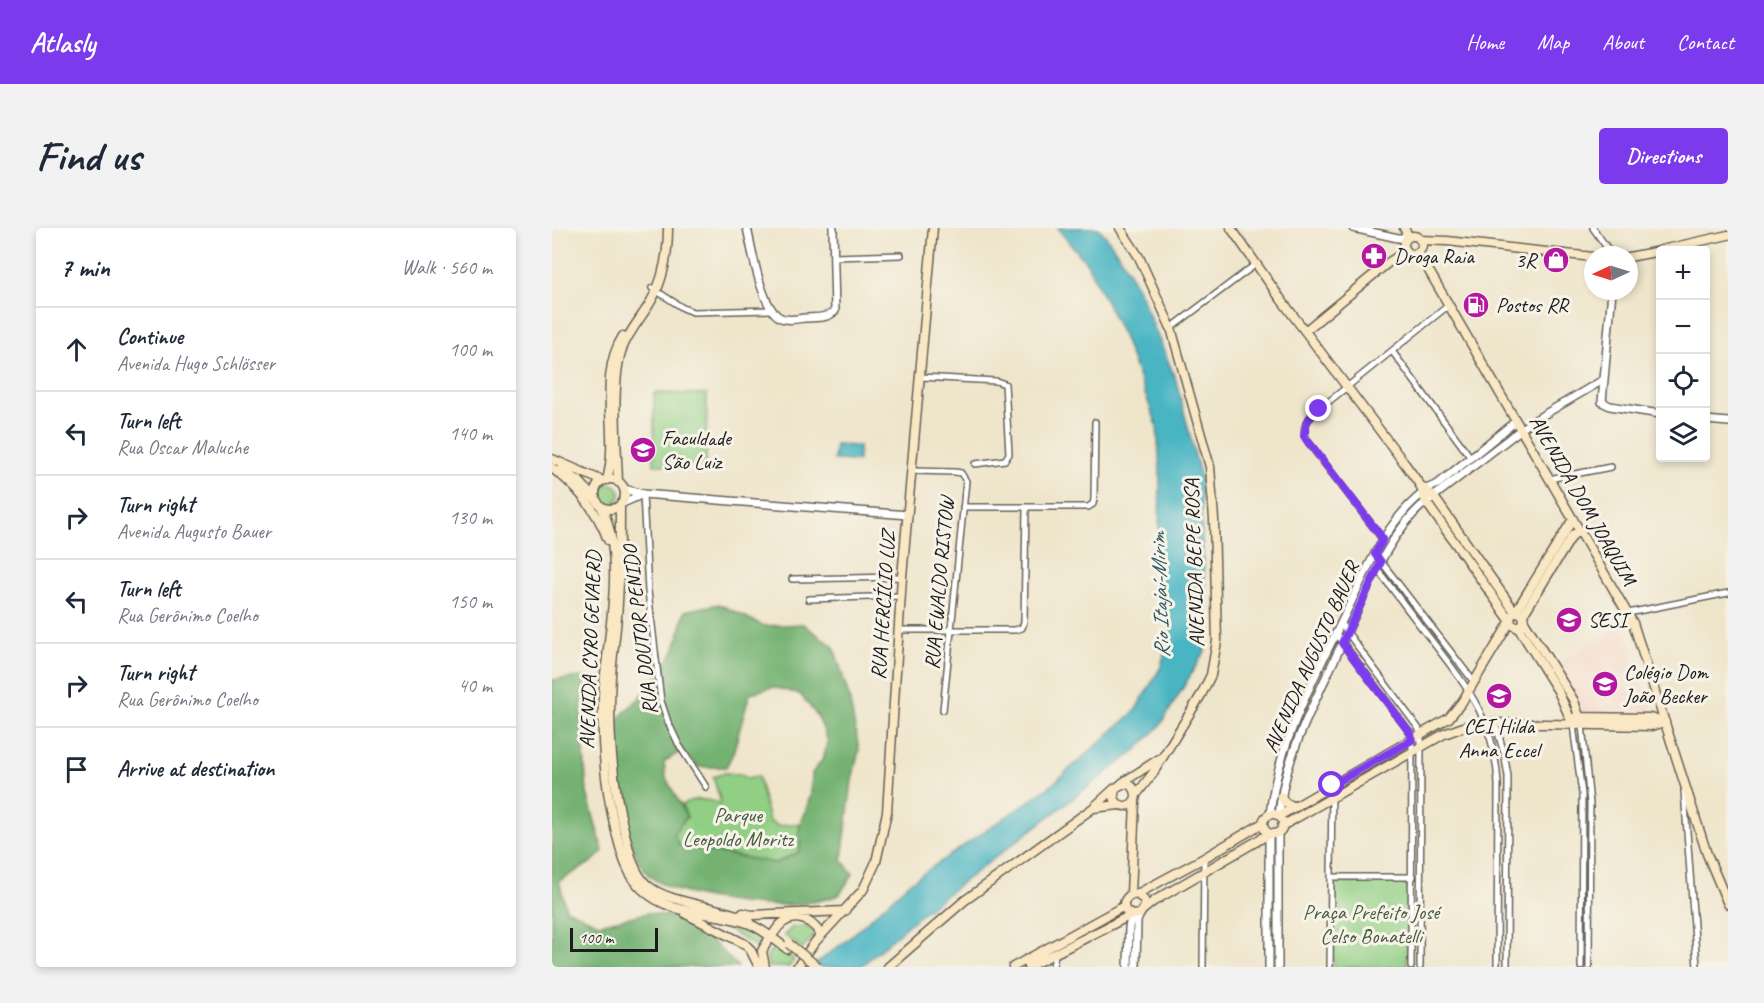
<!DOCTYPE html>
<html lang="en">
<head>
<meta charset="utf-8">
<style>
  :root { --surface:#fff; --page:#f2f2f3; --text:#1f2937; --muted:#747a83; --line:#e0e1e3; --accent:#7c3aed }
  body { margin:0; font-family:Caveat,sans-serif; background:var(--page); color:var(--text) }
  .controls { position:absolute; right:18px; top:18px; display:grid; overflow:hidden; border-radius:6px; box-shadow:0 3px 9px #0003 }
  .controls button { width:54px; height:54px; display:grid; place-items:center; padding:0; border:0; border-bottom:2px solid var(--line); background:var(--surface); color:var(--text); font:30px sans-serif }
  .compass { position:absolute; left:1032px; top:18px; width:54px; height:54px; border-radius:50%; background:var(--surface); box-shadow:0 3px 9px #0003; rotate:266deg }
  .scale { position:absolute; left:18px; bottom:15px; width:88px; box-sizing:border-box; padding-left:6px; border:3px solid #1c1c1c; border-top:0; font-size:16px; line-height:21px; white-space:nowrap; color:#1c1c1c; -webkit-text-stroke:4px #f7f3e8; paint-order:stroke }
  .stop { position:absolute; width:18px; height:18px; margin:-14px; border:4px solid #7c3aed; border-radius:50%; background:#fff }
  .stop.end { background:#7c3aed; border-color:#fff; box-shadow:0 2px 6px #0008 }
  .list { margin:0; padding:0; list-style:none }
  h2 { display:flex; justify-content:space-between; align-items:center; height:78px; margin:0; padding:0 24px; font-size:26px }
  h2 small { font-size:20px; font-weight:400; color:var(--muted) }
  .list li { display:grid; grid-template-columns:39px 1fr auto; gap:18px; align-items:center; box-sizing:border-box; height:84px; padding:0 24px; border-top:2px solid var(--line) }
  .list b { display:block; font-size:22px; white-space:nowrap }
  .list p { margin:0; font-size:20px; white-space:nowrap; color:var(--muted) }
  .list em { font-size:20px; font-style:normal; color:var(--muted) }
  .icon { flex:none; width:33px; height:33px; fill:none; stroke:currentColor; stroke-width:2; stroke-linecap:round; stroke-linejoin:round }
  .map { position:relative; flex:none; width:1176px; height:739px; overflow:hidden; border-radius:6px }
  header { display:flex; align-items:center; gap:36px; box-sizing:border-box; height:84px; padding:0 30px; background:var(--accent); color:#fff }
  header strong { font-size:28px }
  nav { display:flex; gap:33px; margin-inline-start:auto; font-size:21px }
  .intro { display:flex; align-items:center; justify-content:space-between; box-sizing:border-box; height:144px; padding:0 36px }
  h1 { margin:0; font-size:42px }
  .button { padding:15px 27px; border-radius:6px; background:var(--accent); color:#fff; font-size:21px; font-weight:700 }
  main { display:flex; gap:36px; padding:0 36px }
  aside { flex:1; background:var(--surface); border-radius:6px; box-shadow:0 3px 9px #0003 }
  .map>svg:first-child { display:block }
  .built { fill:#f4d3c1 }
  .green { fill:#91cf84; stroke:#567650; stroke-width:1.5 }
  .forest { fill:#74b272; stroke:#486747; stroke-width:1.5; fill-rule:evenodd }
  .water { fill:#48b5c3; stroke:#326870; stroke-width:1.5 }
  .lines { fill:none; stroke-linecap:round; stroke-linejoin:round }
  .minor-casing { stroke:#666259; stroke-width:8 }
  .tertiary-casing { stroke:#666259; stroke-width:10 }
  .secondary-casing { stroke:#666259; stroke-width:11 }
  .minor { stroke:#fff; stroke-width:5 }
  .tertiary { stroke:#fff; stroke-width:7 }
  .secondary { stroke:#fae7c3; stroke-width:8 }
  .secondary-bridge-casing { stroke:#666259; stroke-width:11; stroke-linecap:butt }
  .secondary-bridge { stroke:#fae7c3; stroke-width:8 }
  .route { stroke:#7c3aed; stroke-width:8 }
  .labels { text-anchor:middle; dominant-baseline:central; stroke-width:6; stroke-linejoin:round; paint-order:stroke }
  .poi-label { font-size:21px; fill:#1c1c1c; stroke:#f7f3e8; text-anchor:start }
  .street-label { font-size:21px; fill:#1c1c1c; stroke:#f7f3e8 }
  .park-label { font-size:21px; fill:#455b40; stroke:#f7f3e8 }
  .water-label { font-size:22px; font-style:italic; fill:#2e595f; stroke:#f7f3e8 }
</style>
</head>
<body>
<header>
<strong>Atlasly</strong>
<nav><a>Home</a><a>Map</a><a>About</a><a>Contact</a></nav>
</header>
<div class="intro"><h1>Find us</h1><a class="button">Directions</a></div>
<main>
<aside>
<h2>7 min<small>Walk · 560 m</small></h2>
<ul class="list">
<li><svg class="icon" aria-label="ahead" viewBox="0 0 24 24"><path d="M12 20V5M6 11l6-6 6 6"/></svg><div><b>Continue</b><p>Avenida Hugo Schlösser</p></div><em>100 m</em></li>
<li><svg class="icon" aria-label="left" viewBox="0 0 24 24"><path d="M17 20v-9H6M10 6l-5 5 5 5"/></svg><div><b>Turn left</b><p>Rua Oscar Maluche</p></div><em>140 m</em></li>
<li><svg class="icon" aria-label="right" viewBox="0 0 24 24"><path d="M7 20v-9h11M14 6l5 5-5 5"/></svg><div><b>Turn right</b><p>Avenida Augusto Bauer</p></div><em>130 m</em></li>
<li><svg class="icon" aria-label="left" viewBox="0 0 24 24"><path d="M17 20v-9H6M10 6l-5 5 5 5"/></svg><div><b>Turn left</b><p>Rua Gerônimo Coelho</p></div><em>150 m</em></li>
<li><svg class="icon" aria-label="right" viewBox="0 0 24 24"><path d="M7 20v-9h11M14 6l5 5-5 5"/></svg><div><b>Turn right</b><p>Rua Gerônimo Coelho</p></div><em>40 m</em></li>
<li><svg class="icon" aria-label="arrive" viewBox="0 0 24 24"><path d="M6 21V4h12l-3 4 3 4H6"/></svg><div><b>Arrive at destination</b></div></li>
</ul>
</aside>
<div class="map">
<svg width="1176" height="739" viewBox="0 0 1176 739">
  <rect width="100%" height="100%" fill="#f7f3e8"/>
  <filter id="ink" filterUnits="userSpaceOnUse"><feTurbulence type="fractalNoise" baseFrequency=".0167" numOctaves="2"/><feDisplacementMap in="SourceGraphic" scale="12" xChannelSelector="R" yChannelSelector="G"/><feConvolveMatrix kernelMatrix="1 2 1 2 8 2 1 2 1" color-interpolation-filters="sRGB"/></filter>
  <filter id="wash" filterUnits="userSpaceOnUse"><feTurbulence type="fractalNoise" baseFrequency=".008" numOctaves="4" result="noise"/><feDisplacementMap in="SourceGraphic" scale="24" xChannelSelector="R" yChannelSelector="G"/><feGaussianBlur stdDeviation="1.35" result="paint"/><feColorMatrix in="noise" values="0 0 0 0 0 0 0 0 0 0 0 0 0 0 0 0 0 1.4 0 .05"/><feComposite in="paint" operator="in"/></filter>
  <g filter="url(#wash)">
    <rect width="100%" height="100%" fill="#efe5cb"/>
    <path class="built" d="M 1070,397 L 1100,484 L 1030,484 L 1004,437 Z"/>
    <path class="green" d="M 102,165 L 155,166 L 154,238 L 102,237 Z
      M48 266a10 10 0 1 1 20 0a10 10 0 1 1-20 0Z
      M 172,545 L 189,546 L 196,551 L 206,548 L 217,593 L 226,598 L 248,595 C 247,605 249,614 247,624 L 224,635 L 126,618 L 121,605 L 135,589 L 130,577 C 143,568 154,572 169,575 L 161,549 Z
      M 856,653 L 855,739 L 781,739 L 782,655 Z
      M 156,689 L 197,700 L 211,708 L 204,719 Z
      M 252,698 L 260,701 L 262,705 L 261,709 L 250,721 L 232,707 L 241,699 Z
      M 222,721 L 230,722 L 242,732 L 237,739 L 216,739 L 215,729 L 217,724 Z"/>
    <path class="forest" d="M 167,376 L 212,398 L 251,396 L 282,419 L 297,469 L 307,522 L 300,552 L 290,632 L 301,646 L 287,667 C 270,673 253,676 234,677 C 201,678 115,670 94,644 C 76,622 73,589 68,562 C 65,545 59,506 68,490 C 73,481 84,475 90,467 C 100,454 112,440 120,426 C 127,414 129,396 133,383 ZM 221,459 L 248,466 L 266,489 L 276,513 L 271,531 L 260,545 L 259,565 L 252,588 L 248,595 L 247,604 L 249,614 L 247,624 L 224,635 L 127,618 L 122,605 L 135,589 L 114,550 L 112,534 L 129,523 L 146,539 L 174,539 L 181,525 L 198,465 Z
      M 33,449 L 29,486 L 35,565 L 51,623 L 40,634 L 7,653 L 14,681 L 47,696 L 96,685 L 124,689 L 160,713 L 186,739 L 0,739 L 0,452 Z"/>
    <path class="water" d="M 505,0 L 546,0 L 553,7 L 571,33 L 587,63 L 624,152 L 649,251 L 650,311 L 654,375 L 653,423 L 608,498 L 582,524 L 370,685 L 308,739 L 263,739 L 266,734 L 295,712 L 357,655 L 496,560 L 583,483 L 609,439 L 619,399 L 609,352 L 607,313 L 608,244 L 605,197 L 571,108 L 534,34 Z
      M 283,217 L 307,218 L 306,233 L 282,232 Z"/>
  </g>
  <g filter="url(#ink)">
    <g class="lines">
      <defs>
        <path id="minor" d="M 1041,0 L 1060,27
          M 282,29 L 349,27
          M 100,60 L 131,80 L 141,84 L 219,82
          M 619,100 L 704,36
          M 840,123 L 919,230
          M 369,149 L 444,153 L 453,156 L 457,226 L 453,232 L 423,236
          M 360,243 L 403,244 L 409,245 L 414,253 L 391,482
          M 997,251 L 1059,239
          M 91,266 L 96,363 L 109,473 L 116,494 L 127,517 L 154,559
          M 411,279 L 536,279 L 541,276 L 542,271 L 543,194
          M 832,313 L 756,214 C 750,203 752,196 760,187 L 897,77
          M 828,332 L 922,454
          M 824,340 C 843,364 861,389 880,413 C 916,460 943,493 946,556 L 945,739
          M 240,351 L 350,349
          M 257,371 L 349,368
          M 1076,385 L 1176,365
          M 789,396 L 867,501 L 869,508 L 868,739
          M 346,402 L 463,402 L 470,400 L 472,394 L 474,280
          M 784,406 L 859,506 L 860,512 L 859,739
          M 943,495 L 952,525 L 956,548 L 955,739
          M 1021,497 L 1030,566 L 1029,739
          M 1030,497 L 1038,576 L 1037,739
          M 1132,563 L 1145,739
          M 779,649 L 861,649
          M 501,739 L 503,726
          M 651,739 L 652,630
          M 778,739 L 780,557"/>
        <path id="tertiary" d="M 195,0 C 200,21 209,81 229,90 C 236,93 245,91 252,90 C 263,89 275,91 283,83 L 281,0
          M 801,0 L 846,10 L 852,10 L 854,5
          M 1060,63 L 1050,174 L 1058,178 L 1108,186
          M 1154,192 L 1176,194
          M 72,261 L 91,266 L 356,287
          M 874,261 L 886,256 L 964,193
          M 71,275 L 91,266
          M 718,587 C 725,518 761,452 791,391 C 813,347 831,296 871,265
          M 727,588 C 732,526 766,469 791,413 C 811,370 834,311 868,279 L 976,196 L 1051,152
          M 576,739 L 577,699 L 580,687
          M 584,739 L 585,693 L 588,686
          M 717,739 L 717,606
          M 726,739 L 726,605"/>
        <path id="secondary" d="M 568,0 L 587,29 L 619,100 L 658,239 L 662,291 L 665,413 L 659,447 L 649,467 L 601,545 L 584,567
          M 679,0 L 728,70 L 853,236 L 868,257 L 874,274 L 957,391
          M 852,0 L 857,9
          M852 17a9 9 0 1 1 18 0a9 9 0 1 1-18 0Z
          M 868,12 L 895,13 L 1041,29
          M 1109,22 L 1176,7
          M 866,24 L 1081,395 L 1155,626 L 1176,676
          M 1077,29 L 1108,23
          M 753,103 L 837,34 L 854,23
          M 0,231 L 51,253
          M 0,240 C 26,259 45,282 56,312
          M 9,242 L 27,253 L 44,272
          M43 266a15 15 0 1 1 30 0a15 15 0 1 1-30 0Z
          M 55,252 C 68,205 44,150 71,108
          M 66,254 C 65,220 59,151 70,121 C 76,105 89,90 98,75 C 112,52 116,26 116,0
          M 868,257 L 882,269 L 963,384
          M 49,278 C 75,331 55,410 51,467 C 49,514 53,562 65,608 C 70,627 75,647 90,661 C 118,688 157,683 192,694 C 208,699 222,711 235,721
          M 68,278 C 68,310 68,342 66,374 C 65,398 61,422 59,447 C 56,501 60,557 74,610 C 78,626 82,644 94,656 C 117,677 168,677 197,692
          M 964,383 L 1021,291
          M 971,387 L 1020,308 L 1027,302
          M 972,393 L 970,397 L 964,399 L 959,396 L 958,389 L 964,383 L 971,387 L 972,393 L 1022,473 L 1030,497
          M 966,399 L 1006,463 L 1021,497
          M 1024,489 L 1098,490 L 1113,494
          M 570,555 L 607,531
          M562 567a11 11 0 1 1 22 0a11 11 0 1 1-22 0Z
          M 729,568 L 733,575 L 744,579
          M 541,580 L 567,577
          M711 596a10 10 0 1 1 20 0a10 10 0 1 1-20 0Z
          M 727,588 L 897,490 L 910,474 L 958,394
          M 730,598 L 892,506 L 917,497 L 934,495 L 1099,498 L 1113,494
          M 579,666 L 583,573
          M 585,666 L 592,672 L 593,678 L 588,686 L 580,687 C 571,683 569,675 577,668 L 585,666 L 652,630 L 711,595
          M 592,681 L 602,673 L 717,606
          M 191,685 L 200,687 L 293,683
          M 134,686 L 193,716 L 198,721 L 207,739
          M 222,705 C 235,683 257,687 269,707
          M 213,739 L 210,723 L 218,709
          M 245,739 L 263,714 L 311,662 L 324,634 L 335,584 L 350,349 L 381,0
          M 336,739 L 412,673 L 541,580 L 563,560
          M 461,739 L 572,678
          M 476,739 L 579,687"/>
      </defs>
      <use href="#minor" class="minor-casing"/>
      <use href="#tertiary" class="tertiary-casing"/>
      <use href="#secondary" class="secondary-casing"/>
      <use href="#minor" class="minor"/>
      <use href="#tertiary" class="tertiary"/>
      <use href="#secondary" class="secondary"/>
      <defs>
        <path id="secondary-bridge" d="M 237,716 L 266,739"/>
      </defs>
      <use href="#secondary-bridge" class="secondary-bridge-casing"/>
      <use href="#secondary-bridge" class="secondary-bridge"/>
    </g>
  </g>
  <g class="lines" filter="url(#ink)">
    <path class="route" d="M 767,181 L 755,193 L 752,208 L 831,311 L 823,326 L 829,334 L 790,415 L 859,506 L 860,512 L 780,557"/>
  </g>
  <defs>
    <symbol id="pharmacy-disc" viewBox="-11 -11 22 22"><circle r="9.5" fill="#b5179e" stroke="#f7f3e8"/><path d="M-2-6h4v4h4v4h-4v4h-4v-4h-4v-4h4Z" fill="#fff"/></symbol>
    <symbol id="shop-disc" viewBox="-11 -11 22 22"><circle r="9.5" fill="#b5179e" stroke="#f7f3e8"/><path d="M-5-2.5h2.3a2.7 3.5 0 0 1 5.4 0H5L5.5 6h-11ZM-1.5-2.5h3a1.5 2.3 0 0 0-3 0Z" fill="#fff"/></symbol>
    <symbol id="fuel-disc" viewBox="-11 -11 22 22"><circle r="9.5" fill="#b5179e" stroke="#f7f3e8"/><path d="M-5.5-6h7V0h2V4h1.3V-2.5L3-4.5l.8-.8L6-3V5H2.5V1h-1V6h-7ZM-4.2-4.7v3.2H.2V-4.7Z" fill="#fff"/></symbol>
    <symbol id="university-disc" viewBox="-11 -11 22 22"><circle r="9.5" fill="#b5179e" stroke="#f7f3e8"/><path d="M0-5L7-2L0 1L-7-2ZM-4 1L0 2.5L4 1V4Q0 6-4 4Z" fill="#fff"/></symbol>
    <symbol id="school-disc" viewBox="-11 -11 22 22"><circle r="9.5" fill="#b5179e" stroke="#f7f3e8"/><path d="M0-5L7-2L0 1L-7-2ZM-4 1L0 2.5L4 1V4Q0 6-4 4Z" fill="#fff"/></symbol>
  </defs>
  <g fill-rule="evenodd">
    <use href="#pharmacy-disc" x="807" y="13" width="30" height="30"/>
    <use href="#shop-disc" x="989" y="17" width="30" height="30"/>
    <use href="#fuel-disc" x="909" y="62" width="30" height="30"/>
    <use href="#university-disc" x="76" y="207" width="30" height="30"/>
    <use href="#university-disc" x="1002" y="377" width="30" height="30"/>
    <use href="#school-disc" x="1038" y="441" width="30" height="30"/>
    <use href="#school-disc" x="932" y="453" width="30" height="30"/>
  </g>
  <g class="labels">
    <g class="poi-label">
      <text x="842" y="28">Droga Raia</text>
      <text x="984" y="32" text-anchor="end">3R</text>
      <text x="944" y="77">Postos RR</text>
      <text x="110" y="210">Faculdade<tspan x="110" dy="24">São Luiz</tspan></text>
      <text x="1036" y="392">SESI</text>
      <text x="1072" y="444">Colégio Dom<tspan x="1072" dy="24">João Becker</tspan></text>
      <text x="947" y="498" text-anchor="middle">CEI Hilda<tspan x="947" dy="24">Anna Eccel</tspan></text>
    </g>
    <g class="street-label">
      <text transform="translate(1031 272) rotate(60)">AVENIDA DOM JOAQUIM</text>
      <text transform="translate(642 335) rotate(-92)">AVENIDA BEPE ROSA</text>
      <text transform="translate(387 355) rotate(-85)">RUA EWALDO RISTOW</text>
      <text transform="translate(331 377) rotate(-86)">RUA HERCÍLIO LUZ</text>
      <text transform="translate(88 402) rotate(-97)">RUA DOUTOR PENIDO</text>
      <text transform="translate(38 422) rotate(-88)">AVENIDA CYRO GEVAERD</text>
      <text transform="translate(759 429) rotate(-66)">AVENIDA AUGUSTO BAUER</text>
    </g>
    <g class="park-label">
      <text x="186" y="587">Parque<tspan x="186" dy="24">Leopoldo Moritz</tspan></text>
      <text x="819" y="684">Praça Prefeito José<tspan x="819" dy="24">Celso Bonatelli</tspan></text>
    </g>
    <g class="water-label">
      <text transform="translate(608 367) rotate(-92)">Rio Itajaí-Mirim</text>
    </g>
  </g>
</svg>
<div class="controls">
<button>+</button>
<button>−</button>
<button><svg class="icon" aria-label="locate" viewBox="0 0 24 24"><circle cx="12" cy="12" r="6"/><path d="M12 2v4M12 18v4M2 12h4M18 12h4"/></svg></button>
<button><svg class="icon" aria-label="layers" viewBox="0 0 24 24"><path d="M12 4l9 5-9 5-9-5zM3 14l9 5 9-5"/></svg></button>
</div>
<svg class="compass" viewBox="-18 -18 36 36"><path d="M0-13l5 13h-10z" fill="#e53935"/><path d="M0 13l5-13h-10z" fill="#747a83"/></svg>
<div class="scale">100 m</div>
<div class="stop" style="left:780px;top:557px"></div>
<div class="stop end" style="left:767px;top:181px"></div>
</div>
</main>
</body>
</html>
